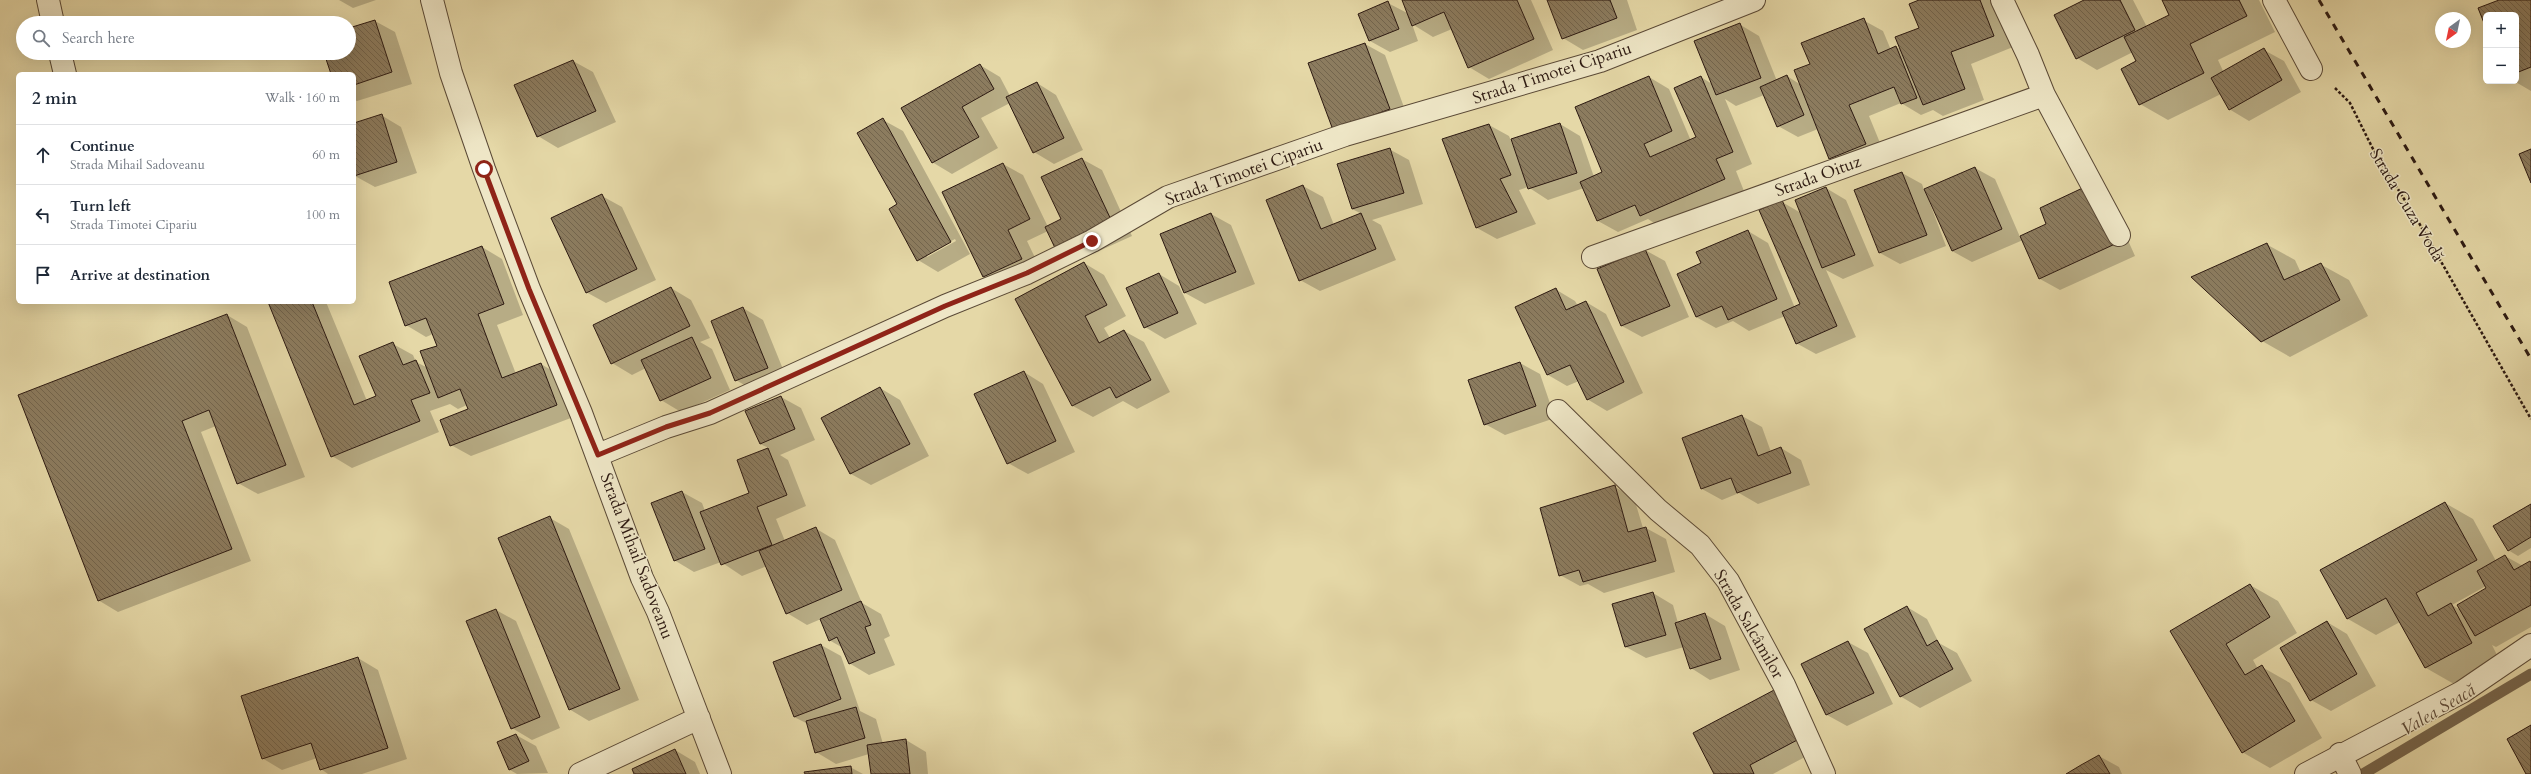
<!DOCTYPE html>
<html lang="en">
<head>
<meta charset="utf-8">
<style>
  :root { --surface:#fff; --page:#f6f6f7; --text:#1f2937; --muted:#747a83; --line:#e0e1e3 }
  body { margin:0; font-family:Cardo,serif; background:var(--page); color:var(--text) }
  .controls { position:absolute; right:12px; top:12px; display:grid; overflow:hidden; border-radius:6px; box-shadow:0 4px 16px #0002 }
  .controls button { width:36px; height:36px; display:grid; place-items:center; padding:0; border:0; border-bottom:1px solid var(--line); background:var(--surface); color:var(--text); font:20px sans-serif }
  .compass { position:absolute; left:2435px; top:12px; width:36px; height:36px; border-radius:50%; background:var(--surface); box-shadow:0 4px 16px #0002; rotate:213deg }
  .stop { position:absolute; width:12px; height:12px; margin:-9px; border:3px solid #8f2418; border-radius:50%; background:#fff }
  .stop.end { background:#8f2418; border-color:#fff; box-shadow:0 1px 4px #0008 }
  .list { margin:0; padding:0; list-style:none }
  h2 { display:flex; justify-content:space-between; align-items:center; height:52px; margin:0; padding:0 16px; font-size:17px }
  h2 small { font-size:13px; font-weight:400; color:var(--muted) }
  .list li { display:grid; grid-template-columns:26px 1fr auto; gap:12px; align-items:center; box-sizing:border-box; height:60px; padding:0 16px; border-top:1px solid var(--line) }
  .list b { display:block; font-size:15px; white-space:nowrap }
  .list p { margin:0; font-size:13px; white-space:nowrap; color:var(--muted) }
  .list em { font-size:13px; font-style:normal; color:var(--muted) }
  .icon { flex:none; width:22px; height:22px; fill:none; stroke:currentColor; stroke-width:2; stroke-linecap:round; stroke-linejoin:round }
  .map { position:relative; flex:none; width:2531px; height:774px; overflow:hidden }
  .search { position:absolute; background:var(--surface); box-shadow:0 4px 16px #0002; left:16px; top:16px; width:340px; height:44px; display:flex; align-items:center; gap:10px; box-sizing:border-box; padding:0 14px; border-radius:22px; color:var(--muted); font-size:15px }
  .panel { position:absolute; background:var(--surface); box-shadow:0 4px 16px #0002; left:16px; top:72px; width:340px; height:232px; border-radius:6px }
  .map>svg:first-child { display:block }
  .shadow { fill:#0003; fill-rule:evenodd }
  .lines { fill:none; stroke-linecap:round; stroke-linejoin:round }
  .stream { stroke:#75654c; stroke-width:11 }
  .building { fill:url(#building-back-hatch); stroke:#2c1911 }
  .minor-casing { stroke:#5a4936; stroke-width:24 }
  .path { stroke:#2c1911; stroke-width:2.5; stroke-dasharray:3 2; stroke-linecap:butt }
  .minor { stroke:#eee6c6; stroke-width:22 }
  .rail { stroke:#2c1911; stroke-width:3; stroke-dasharray:7 7; stroke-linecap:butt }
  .route { stroke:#8f2418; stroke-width:5 }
  .labels { text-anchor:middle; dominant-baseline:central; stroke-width:3; stroke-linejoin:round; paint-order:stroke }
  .street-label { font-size:17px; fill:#2c1911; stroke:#eee6c6 }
  .water-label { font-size:18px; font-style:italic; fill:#5d4b39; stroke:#eee6c6 }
</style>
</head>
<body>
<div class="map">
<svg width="2531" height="774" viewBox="0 0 2531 774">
  <defs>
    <pattern id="building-back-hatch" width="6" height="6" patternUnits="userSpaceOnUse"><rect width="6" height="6" fill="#8c7c5f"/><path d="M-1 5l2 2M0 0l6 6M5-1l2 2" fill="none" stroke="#73654d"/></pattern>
  </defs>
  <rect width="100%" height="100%" fill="#e5d8a7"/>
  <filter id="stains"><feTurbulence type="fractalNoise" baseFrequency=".005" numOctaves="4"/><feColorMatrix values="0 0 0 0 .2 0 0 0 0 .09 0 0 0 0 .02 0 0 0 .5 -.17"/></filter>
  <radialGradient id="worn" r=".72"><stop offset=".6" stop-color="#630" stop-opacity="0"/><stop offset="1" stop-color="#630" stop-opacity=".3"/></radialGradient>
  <path class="shadow" d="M 339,0 L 376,0 L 353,8 Z
    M 1403,0 L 1531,0 L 1553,50 L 1489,79 L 1469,67 L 1452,29 L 1433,37 L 1412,24 L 1418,41 L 1390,52 L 1370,41 L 1388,3 L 1409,14 Z
    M 1548,0 L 1627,0 L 1637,30 L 1583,50 L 1563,38 Z
    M 1922,0 L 1995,0 L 2013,47 L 1971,64 L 1984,100 L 1943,116 L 1933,110 L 1921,115 L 1901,103 L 1869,116 L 1885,155 L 1850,170 L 1830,158 L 1818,129 L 1798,137 L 1778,126 L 1764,95 L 1736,106 L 1725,99 L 1752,164 L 1736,171 L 1744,191 L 1660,227 L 1648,219 L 1618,232 L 1598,221 L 1584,188 L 1548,200 L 1528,187 L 1519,190 L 1536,224 L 1497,239 L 1477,228 L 1443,140 L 1489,125 L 1509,136 L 1514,148 L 1560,124 L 1580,136 L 1594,177 L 1604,173 L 1649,77 L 1669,89 L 1691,141 L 1697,138 L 1701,77 L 1712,84 L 1739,24 L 1759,36 L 1777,81 L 1787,76 L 1801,85 L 1811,64 L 1863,20 L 1883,31 L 1891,50 L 1896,47 L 1902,50 L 1920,28 Z
    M 2087,0 L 2133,0 L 2147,27 L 2171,15 L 2163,0 L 2259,0 L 2275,32 L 2218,60 L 2224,73 L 2264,50 L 2284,61 L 2301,92 L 2249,121 L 2229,109 L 2221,94 L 2168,120 L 2140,104 L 2138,62 L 2133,52 L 2097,70 L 2077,58 Z
    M 2502,0 L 2531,0 L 2531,91 L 2514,81 L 2516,81 L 2516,15 L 2486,15 L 2486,25 L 2480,8 Z
    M 375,21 L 395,32 L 412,84 L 357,101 L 354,100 L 354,74 L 332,74 L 325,53 L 349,53 L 349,29 Z
    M 1365,44 L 1385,55 L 1409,121 L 1353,141 Z
    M 573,61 L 593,72 L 616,122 L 558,148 L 538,136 L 515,86 Z
    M 980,65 L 1000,77 L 1010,96 L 1037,83 L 1056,95 L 1083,150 L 1054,164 L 1034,152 L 1010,103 L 981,118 L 998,148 L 952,174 L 932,162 Z
    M 381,115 L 401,127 L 417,173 L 375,187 L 355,176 L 354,124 Z
    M 883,120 L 903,131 L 970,254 L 938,272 L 918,260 L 898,205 ZM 955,239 L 956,241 L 927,257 L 927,254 Z
    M 1389,149 L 1409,160 L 1423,204 L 1372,220 L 1381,225 L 1396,260 L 1320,291 L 1300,280 L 1303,186 L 1323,197 L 1334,225 L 1362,214 L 1352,209 Z
    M 1082,159 L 1102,170 L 1132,236 L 1077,261 L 1057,250 L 1048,231 L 1027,241 L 1041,270 L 1004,288 L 984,277 L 944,193 L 1003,164 L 1023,175 L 1048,227 L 1063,220 Z
    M 1975,168 L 1995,179 L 2020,237 L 2109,198 L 2135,256 L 2060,290 L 2040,279 L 2023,240 L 1972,262 L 1952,251 L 1930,201 L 1929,201 L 1946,246 L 1900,264 L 1880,253 L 1856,191 L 1902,173 L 1922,184 L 1924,190 Z
    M 1826,188 L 1846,200 L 1874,266 L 1843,279 L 1826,270 L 1856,337 L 1816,354 L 1796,343 L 1785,316 L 1749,331 L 1733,321 L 1716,328 L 1696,317 L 1702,264 L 1748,231 L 1768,243 L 1795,308 L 1802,305 L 1782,202 L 1801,213 Z
    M 602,196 L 622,207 L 656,280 L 606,303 L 586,292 Z
    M 1211,214 L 1231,225 L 1255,284 L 1205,304 L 1185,293 L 1161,235 Z
    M 2266,244 L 2295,260 L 2301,273 L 2320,264 L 2349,280 L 2368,316 L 2290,357 L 2262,341 Z
    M 482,247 L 502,259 L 523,315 L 497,325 L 516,374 L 541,364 L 561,376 L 576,416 L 471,456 L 451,445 L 469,410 L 467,405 L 458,409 L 450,404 L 430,411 L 439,432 L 352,468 L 332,456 L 271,302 L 326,302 L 367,401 L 377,397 L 393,344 L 413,355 L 416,362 L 428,368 L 438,346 L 433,334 L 426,337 L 406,325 Z
    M 1645,250 L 1665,261 L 1689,317 L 1642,337 L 1622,326 L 1599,270 Z
    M 1084,263 L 1104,275 L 1126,316 L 1104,328 L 1110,338 L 1124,331 L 1144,342 L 1170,392 L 1137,409 L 1123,401 L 1093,417 L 1073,406 L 1016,299 Z
    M 1159,274 L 1179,286 L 1197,324 L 1165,339 L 1145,327 Z
    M 671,288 L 691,300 L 710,338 L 700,342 L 712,349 L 730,390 L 681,412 L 661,400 L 646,368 L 632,375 L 612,363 Z
    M 1555,289 L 1575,301 L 1578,306 L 1586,302 L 1606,314 L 1643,393 L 1607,411 L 1587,399 L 1579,381 L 1567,386 L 1548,375 Z
    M 743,308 L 763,320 L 787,379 L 756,392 L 736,380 Z
    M 227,315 L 247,327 L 305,477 L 258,494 L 238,483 L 216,426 L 201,432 L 251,561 L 118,612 L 98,600 Z
    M 1520,363 L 1540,374 L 1555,418 L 1505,435 L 1485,424 Z
    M 1024,372 L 1043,384 L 1075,452 L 1028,474 L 1008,463 Z
    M 880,388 L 900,400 L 929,456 L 871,485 L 851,474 L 822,418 Z
    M 781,397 L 801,408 L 815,440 L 780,455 L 788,460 L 806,506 L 776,519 L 785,541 L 815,528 L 835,540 L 862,603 L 881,614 L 890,636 L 884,639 L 895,665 L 869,675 L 849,663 L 843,648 L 829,640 L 821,619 L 807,625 L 787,613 L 767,566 L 742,576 L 721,562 L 694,572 L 674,560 L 682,492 L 702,503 L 705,511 L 751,493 L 738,461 L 769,448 L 760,444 Z
    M 1742,416 L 1762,427 L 1771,452 L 1781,448 L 1801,460 L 1810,485 L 1758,504 L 1739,493 L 1722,500 L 1702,489 Z
    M 1615,487 L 1634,498 L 1643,528 L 1646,528 L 1666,539 L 1675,572 L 1604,593 L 1588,584 L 1580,586 L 1560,575 Z
    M 2445,503 L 2473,519 L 2496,561 L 2505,556 L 2523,566 L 2531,563 L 2531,627 L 2496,647 L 2492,645 L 2499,659 L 2454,684 L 2426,668 L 2400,622 L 2376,635 L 2348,619 L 2321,571 ZM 2486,586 L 2488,589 L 2462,611 L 2452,605 Z
    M 2531,505 L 2531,548 L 2518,556 L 2508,550 Z
    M 550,518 L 569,529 L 639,700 L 589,721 L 569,709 Z
    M 2250,585 L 2278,601 L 2297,633 L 2253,660 L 2258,669 L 2262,667 L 2290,683 L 2322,738 L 2270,768 L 2242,752 L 2171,632 Z
    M 1653,593 L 1673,605 L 1678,623 L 1705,614 L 1725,626 L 1740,670 L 1710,680 L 1691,668 L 1684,647 L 1646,658 L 1626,647 Z
    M 1907,607 L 1927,619 L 1939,643 L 1957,653 L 1972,681 L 1920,708 L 1900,696 Z
    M 496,610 L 516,621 L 560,728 L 532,740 L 512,728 Z
    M 2327,622 L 2347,634 L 2376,686 L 2331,711 L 2311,700 Z
    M 1848,642 L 1868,653 L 1893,704 L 1847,726 L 1827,715 L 1802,664 Z
    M 821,645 L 841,656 L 860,711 L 876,719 L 883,744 L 906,740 L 926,752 L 928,774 L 872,774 L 869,754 L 836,764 L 816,752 L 808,724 L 794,717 Z
    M 358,658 L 378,670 L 407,759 L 362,774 L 328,774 L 321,769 L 317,758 L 282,770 L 262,758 Z
    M 1776,690 L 1820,749 L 1773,774 L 1715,774 Z
    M 516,735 L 536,746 L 548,773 L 517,774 L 510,770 L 498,743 Z
    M 675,750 L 695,762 L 700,774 L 636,774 Z
    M 2099,756 L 2119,767 L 2122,774 L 2068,774 Z
    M 850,767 L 863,774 L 806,774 Z"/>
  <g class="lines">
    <path class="stream" d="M 2363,774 L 2531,674"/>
  </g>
  <path class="building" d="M 1402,0 L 1517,0 L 1534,39 L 1468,68 L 1444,12 L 1412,26 Z
    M 1547,0 L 1610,0 L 1617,18 L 1562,39 Z
    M 1919,0 L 1980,0 L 1994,36 L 1951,52 L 1965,89 L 1923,105 L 1895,37 L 1919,28 L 1909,4 Z
    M 2084,0 L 2120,0 L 2135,30 L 2076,59 L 2054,15 Z
    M 2162,0 L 2239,0 L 2247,16 L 2190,44 L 2204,73 L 2139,105 L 2121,69 L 2136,61 L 2124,37 L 2169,15 Z
    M 2499,0 L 2531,0 L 2531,67 L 2516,73 L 2516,15 L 2486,15 L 2486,28 L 2478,8 Z
    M 1388,1 L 1399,29 L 1369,41 L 1358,14 Z
    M 1864,18 L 1878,54 L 1896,46 L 1917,98 L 1901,104 L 1894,87 L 1849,105 L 1866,144 L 1829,159 L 1794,70 L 1810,64 L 1801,43 Z
    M 375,20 L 392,72 L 354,85 L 354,74 L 331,74 L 324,53 L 349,53 L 349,28 Z
    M 1740,23 L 1761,78 L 1716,95 L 1694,41 Z
    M 1365,43 L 1390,109 L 1333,130 L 1308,63 Z
    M 2264,48 L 2282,80 L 2229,110 L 2211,78 Z
    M 573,60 L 596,111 L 537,137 L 514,85 Z
    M 980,64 L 994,89 L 962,107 L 979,137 L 932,163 L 901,108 Z
    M 1787,75 L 1804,115 L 1777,127 L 1760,87 Z
    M 1649,76 L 1672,131 L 1644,144 L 1650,157 L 1696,137 L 1674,88 L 1701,76 L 1733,152 L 1716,159 L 1725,179 L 1640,216 L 1635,205 L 1597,221 L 1580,182 L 1602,172 L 1575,107 Z
    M 1037,82 L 1064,138 L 1033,153 L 1006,97 Z
    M 382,114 L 397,162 L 354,176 L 354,123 Z
    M 883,118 L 951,242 L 917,261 L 889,209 L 897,204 L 857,133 Z
    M 1560,123 L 1577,173 L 1528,189 L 1511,139 Z
    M 1489,124 L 1511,175 L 1500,179 L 1517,212 L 1476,228 L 1442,139 Z
    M 1390,148 L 1404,193 L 1352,209 L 1337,164 Z
    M 2531,149 L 2531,183 L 2519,154 Z
    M 1082,158 L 1113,224 L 1056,250 L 1045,227 L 1061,219 L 1041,177 Z
    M 1003,163 L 1030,219 L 1008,230 L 1022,259 L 983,277 L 942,192 Z
    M 1975,167 L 2002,229 L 1952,251 L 1924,189 Z
    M 1902,172 L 1927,235 L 1879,253 L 1854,190 Z
    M 1303,185 L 1321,229 L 1361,213 L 1376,249 L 1299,281 L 1266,200 Z
    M 2089,185 L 2115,244 L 2039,279 L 2020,236 L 2046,224 L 2040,208 Z
    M 1826,187 L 1855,255 L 1822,268 L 1795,200 Z
    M 602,194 L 637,269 L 586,293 L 551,218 Z
    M 1782,200 L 1837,326 L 1796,344 L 1782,312 L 1800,304 L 1759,210 Z
    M 1211,213 L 1236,272 L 1184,293 L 1160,234 Z
    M 1748,230 L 1777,299 L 1728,320 L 1722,306 L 1696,317 L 1677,274 L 1701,263 L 1696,252 Z
    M 2267,243 L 2284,280 L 2321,263 L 2340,300 L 2261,342 L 2191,277 Z
    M 482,246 L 504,304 L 478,314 L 502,378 L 541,363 L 557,405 L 450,446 L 440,420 L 468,409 L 460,389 L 438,398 L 420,351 L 437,346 L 426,318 L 405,326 L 389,282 Z
    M 1645,249 L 1670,306 L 1621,326 L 1597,269 Z
    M 1084,262 L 1107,305 L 1085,316 L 1099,343 L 1124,330 L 1151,380 L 1116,398 L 1110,387 L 1072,406 L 1015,299 Z
    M 1159,273 L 1178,313 L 1144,328 L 1126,288 Z
    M 671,287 L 690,326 L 611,364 L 593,325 Z
    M 1556,288 L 1566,310 L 1586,301 L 1624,382 L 1587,400 L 1570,365 L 1547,375 L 1515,307 Z
    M 268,302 L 312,302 L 354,405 L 376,396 L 359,356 L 393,342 L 403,365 L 416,360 L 430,393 L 411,400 L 420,421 L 331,457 Z
    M 743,307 L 768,368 L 735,381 L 711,321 Z
    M 227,314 L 286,465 L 237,484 L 209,410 L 182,421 L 232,549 L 98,601 L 18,395 Z
    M 692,337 L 711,378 L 660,401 L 641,360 Z
    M 1520,362 L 1536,406 L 1484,425 L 1468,380 Z
    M 1024,371 L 1056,441 L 1007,464 L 974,394 Z
    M 880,387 L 910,444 L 850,474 L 821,418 Z
    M 781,396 L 795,429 L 760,444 L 745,411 Z
    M 1742,415 L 1758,456 L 1781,447 L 1791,473 L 1737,493 L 1731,478 L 1701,489 L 1682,438 Z
    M 768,448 L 787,495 L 757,507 L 772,545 L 721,565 L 700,512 L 749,493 L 737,460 Z
    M 1615,485 L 1628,532 L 1646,527 L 1656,561 L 1583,582 L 1579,570 L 1559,576 L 1540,508 Z
    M 682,491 L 705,549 L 674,561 L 651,503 Z
    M 2445,502 L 2477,560 L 2416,593 L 2428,616 L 2451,603 L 2472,643 L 2425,668 L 2386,598 L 2347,619 L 2320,570 Z
    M 2531,504 L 2531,537 L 2508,551 L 2493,526 Z
    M 550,516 L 620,689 L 569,710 L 498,538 Z
    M 816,527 L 842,590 L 786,614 L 759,551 Z
    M 2505,555 L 2514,570 L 2530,561 L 2531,563 L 2531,605 L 2475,636 L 2457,605 L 2486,588 L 2477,571 Z
    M 2250,584 L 2270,617 L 2226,644 L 2245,675 L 2262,665 L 2295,721 L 2242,753 L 2170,631 Z
    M 1653,592 L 1666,635 L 1625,647 L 1612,604 Z
    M 861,601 L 871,625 L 865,627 L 875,653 L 849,664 L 837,637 L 829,641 L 820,619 Z
    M 1907,606 L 1927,646 L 1937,640 L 1953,669 L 1900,697 L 1864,629 Z
    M 496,609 L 540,717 L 511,729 L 466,621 Z
    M 1705,613 L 1721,659 L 1690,669 L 1675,623 Z
    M 2327,621 L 2357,674 L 2310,701 L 2280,648 Z
    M 1848,641 L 1874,693 L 1826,715 L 1801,664 Z
    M 821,644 L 841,699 L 794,717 L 773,662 Z
    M 358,657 L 388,748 L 320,770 L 311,743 L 262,759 L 241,696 Z
    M 1776,689 L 1801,738 L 1750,765 L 1754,774 L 1714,774 L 1693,733 Z
    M 856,707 L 865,738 L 815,753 L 806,721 Z
    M 2531,725 L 2531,774 L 2526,774 L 2507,739 Z
    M 516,734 L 529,761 L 509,770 L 497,742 Z
    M 906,739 L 910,774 L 871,774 L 867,745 Z
    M 675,749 L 686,774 L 634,774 L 632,769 Z
    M 2099,755 L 2110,774 L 2066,774 L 2081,765 Z
    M 851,766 L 852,774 L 805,774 L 804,772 Z"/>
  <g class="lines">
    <defs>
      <path id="minor" d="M 48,0 L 53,23
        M 432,0 L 451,73 L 484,169 L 529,289 L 581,413 L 642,578 L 658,612 L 720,774
        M 2002,0 L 2028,55 L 2044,95 L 2119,235
        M 2274,0 L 2311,69
        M 60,53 L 65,74
        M 1593,257 L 2044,95
        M 1558,411 L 1658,510 L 1700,545 L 1728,581 L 1784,685 L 1824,774
        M 598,455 L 666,427 L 710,413 L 945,306 L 1027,273 L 1092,241 L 1168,197 L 1345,135 L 1600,61 L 1754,0
        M 2340,754 L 2350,774
        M 580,774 L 699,718
        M 2306,774 L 2462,692 L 2531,645"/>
    </defs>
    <use href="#minor" class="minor-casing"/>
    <path class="path" d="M 2335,88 L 2350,103 L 2373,149 L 2419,223 L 2531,419"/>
    <use href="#minor" class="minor"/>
    <path class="rail" d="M 2319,0 L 2531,359"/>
  </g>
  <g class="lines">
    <path class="route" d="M 484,169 L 529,289 L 598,455 L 666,427 L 710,413 L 945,306 L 1027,273 L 1092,241"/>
  </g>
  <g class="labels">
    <g class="street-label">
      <text transform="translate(1552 73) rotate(-18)">Strada Timotei Cipariu</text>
      <text transform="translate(1244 172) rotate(-20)">Strada Timotei Cipariu</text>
      <text transform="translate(1818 176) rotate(-20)">Strada Oituz</text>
      <text transform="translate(2407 205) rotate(59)">Strada Cuza Vodă</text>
      <text transform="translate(637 556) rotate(69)">Strada Mihail Sadoveanu</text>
      <text transform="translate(1749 624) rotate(60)">Strada Salcâmilor</text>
    </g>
    <g class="water-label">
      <text transform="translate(2438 710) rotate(-31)">Valea Seacă</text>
    </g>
  </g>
  <rect width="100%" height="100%" filter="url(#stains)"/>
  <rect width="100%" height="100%" fill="url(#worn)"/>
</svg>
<div class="controls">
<button>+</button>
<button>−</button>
</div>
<svg class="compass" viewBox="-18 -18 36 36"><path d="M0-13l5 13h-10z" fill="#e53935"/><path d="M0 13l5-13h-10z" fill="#747a83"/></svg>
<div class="stop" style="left:484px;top:169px"></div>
<div class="stop end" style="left:1092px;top:241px"></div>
<div class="search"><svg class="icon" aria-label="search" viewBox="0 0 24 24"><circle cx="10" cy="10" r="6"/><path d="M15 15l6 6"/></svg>Search here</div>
<section class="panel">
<h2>2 min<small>Walk · 160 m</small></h2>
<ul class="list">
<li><svg class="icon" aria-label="ahead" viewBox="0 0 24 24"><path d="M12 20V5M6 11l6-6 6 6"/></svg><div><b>Continue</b><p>Strada Mihail Sadoveanu</p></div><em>60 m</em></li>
<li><svg class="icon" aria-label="left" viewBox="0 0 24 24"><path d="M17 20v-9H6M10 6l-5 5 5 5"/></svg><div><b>Turn left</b><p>Strada Timotei Cipariu</p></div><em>100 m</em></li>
<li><svg class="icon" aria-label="arrive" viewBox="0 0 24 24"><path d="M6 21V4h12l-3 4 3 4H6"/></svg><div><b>Arrive at destination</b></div></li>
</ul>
</section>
</div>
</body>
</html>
